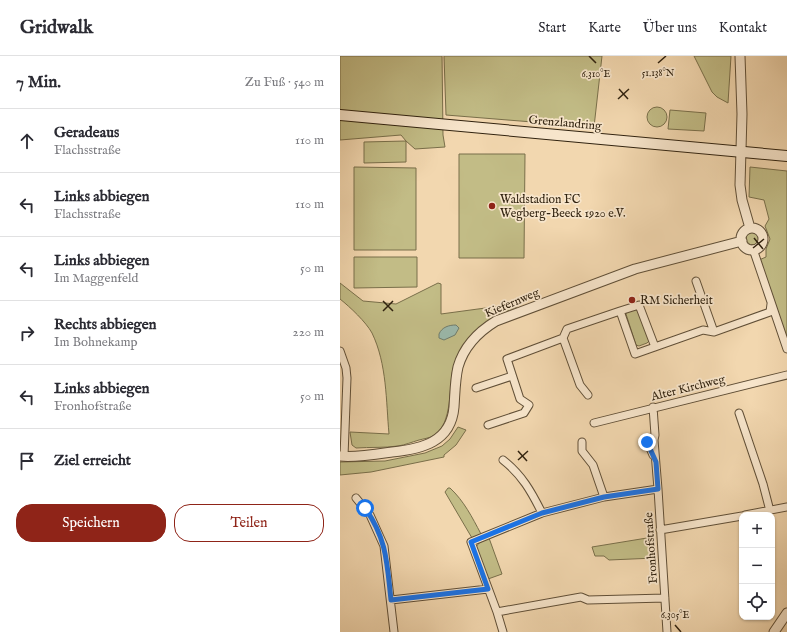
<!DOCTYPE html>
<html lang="de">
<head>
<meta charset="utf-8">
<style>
  :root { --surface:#fff; --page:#f7f7f7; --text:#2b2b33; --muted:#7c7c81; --line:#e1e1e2; --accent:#8f2418 }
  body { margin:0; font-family:"IM FELL English",serif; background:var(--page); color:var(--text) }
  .controls { position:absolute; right:12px; bottom:12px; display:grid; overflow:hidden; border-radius:8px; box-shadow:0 1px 3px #0004 }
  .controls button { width:36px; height:36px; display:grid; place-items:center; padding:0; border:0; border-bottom:1px solid var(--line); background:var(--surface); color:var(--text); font:20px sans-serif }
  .stop { position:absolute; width:12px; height:12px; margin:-9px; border:3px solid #1a73e8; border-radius:50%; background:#fff }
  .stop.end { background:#1a73e8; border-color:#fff; box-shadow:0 1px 4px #0008 }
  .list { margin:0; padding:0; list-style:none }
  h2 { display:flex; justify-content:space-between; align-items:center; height:52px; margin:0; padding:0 16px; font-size:17px }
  h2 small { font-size:13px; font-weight:400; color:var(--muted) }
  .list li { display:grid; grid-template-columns:26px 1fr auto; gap:12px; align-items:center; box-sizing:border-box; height:64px; padding:0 16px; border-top:1px solid var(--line) }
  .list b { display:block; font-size:15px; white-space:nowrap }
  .list p { margin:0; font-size:13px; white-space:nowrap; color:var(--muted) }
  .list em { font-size:13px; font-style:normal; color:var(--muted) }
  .actions { display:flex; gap:8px; padding:12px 16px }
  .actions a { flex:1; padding:9px 0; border:1px solid var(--accent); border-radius:16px; text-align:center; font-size:14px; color:var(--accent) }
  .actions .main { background:var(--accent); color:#fff }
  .icon { flex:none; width:22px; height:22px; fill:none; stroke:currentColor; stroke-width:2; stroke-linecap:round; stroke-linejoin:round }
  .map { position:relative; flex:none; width:447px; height:576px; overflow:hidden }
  header { display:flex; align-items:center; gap:24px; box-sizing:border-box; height:56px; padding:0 20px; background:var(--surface); border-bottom:1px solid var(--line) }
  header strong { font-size:19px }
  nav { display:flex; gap:22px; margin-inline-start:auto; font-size:14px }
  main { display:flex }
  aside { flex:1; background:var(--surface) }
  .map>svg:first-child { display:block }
  .green { fill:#c2bc86; stroke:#796f4a }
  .water { fill:#9bb9ac; stroke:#707d6d }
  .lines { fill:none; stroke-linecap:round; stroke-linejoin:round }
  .minor-casing { stroke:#604f37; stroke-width:9 }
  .tertiary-casing { stroke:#604f37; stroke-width:11 }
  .secondary-casing { stroke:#30220f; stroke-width:12 }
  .minor { stroke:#f7e5cb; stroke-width:7 }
  .tertiary { stroke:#f7e5cb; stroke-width:9 }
  .secondary { stroke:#f7e5cb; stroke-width:10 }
  .route { stroke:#1a73e8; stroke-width:5 }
  .ticks { fill:none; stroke:#30220f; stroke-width:1.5 }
  .poi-dot { fill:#8f2418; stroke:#f7e5cb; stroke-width:1.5 }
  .labels { text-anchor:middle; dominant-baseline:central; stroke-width:3.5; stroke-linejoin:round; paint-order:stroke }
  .street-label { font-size:12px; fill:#30220f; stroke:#f7e5cb }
  .poi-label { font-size:12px; fill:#30220f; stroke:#f7e5cb; text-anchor:start }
  .ticks-label { font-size:10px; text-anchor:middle; fill:#30220f; stroke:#f7e5cb; stroke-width:3.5; stroke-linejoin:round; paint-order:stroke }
</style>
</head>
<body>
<header>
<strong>Gridwalk</strong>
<nav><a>Start</a><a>Karte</a><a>Über uns</a><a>Kontakt</a></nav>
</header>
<main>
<aside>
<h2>7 Min.<small>Zu Fuß · 540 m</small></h2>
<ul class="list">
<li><svg class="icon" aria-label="ahead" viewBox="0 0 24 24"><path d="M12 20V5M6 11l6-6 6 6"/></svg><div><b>Geradeaus</b><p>Flachsstraße</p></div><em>110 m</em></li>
<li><svg class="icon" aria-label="left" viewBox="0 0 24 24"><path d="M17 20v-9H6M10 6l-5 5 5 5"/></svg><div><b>Links abbiegen</b><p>Flachsstraße</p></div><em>110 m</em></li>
<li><svg class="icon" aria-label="left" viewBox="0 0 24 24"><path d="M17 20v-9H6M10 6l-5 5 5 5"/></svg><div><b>Links abbiegen</b><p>Im Maggenfeld</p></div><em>50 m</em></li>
<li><svg class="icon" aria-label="right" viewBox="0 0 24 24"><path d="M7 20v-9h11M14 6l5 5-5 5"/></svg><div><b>Rechts abbiegen</b><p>Im Bohnekamp</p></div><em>220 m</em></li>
<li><svg class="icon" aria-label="left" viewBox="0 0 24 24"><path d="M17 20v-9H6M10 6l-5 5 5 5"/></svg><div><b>Links abbiegen</b><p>Fronhofstraße</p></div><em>50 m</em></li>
<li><svg class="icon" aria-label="arrive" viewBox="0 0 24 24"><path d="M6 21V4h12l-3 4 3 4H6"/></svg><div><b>Ziel erreicht</b></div></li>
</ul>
<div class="actions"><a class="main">Speichern</a><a>Teilen</a></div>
</aside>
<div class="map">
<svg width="447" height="576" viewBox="0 0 447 576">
  <rect width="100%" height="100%" fill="#f2d7af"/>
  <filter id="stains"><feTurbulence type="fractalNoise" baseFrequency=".005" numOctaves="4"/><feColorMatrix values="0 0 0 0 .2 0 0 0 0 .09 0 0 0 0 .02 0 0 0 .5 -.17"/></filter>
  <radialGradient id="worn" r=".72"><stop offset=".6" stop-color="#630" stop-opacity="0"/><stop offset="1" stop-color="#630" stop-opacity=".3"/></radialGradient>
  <path class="green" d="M 0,0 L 102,0 L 103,79 L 105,91 L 75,93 L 66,85 L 66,106 L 24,107 L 24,86 L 66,85 L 61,79 L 0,84 Z
    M 104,0 L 262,0 L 254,71 L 106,59 Z
    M 354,0 L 391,0 L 388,47 L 377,41 L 372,36 Z
    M307 61a10 10 0 1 1 20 0a10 10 0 1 1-20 0Z
    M 330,54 L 366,57 L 364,75 L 328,73 Z
    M 119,98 L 185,98 L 184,202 L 119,202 Z
    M 14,111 L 76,112 L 76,194 L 14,194 Z
    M 410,111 L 447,115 L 447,284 L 419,204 L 426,201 L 426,193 L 430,183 L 425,170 L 429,163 L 424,144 L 409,141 Z
    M406 182a7 7 0 1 1 14 0a7 7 0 1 1-14 0Z
    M 14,201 L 77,201 L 77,231 L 14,232 Z
    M 0,227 L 23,245 L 56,248 L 98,227 L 101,228 L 101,258 L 175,248 L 177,250 L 177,251 C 149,262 124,278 114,309 C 108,328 114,368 93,380 C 89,382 83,383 79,384 C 72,386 65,389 58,390 C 44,392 30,391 16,392 L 12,389 L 10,376 L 49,378 C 46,345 47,308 32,277 C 26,266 10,251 0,243 Z
    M 296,252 L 298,253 L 309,285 L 307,287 L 299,290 L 296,289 L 286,258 L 287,255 Z
    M 118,371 L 126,374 L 116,389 L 104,399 L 104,401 L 31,416 L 0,419 L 0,406 L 45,405 L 85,397 L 102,390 L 110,383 Z
    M 108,432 L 110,432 C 124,445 132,461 141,478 L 140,480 L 134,483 L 132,482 L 105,436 Z
    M 313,481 L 315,502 L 269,504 L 264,500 L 255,500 L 252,491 Z
    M 149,482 L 162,518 L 148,523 L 136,491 L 139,487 Z"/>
  <path class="water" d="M 116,269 L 119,272 L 115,279 L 104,284 L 99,282 L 99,278 C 102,271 109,269 116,269 Z"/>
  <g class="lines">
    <defs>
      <path id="minor" d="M 413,193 L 447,293
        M 356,225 L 374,276
        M 315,291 L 299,249 L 280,255 L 295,298 L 363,274 L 374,276 L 430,256 L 431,248
        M 0,295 L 6,312 L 7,322 L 4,400
        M 136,332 L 172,320
        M 248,339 L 240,329 L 223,282 L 227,273 L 280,255
        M 313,351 L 315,379 L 314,384 L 318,433 L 327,576
        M 399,357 L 423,428 L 430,455
        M 254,367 L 447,319
        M 148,369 L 184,357 L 189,349 L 180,343 L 167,303 L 223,282
        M 242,386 L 242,395 L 253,409 L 264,441
        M 313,399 L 307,385 L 310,382 L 314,384
        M 163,404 C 182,419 191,435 202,457
        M 16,442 L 30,459 L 44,490 L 54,576
        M 405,459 L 447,451
        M 320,474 L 402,460
        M 51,544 L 148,533
        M 157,556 L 241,541 L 248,544 L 325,542
        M 163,576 L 157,556 L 131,486 L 202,457 L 264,441 L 318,433"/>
      <path id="tertiary" d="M 400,0 L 402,58 L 400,129 L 402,144 L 410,172
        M401 183a11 11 0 1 1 22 0a11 11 0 1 1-22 0Z
        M 0,400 C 13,402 38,398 52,396 C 82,393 111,386 114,351 C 115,337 115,324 118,311 C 124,290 138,276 156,265 L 295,213 L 402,185
        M 434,576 L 447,557"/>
      <path id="secondary" d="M 0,59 L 447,100"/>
    </defs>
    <use href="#minor" class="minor-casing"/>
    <use href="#tertiary" class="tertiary-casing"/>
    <use href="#secondary" class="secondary-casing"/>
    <use href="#minor" class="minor"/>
    <use href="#tertiary" class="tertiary"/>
    <use href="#secondary" class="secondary"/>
  </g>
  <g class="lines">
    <path class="route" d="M 25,452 C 47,483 47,508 51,544 L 148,533 L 131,486 L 202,457 L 264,441 L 318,433 L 316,406 L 307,386"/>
  </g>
  <path class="ticks" d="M 249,0 L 256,7M 318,7 L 326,0M 279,33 L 288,43M 278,43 L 289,33M 414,182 L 423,193M 413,192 L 424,183M 43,245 L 53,255M 43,255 L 53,245M 178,395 L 187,405M 178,404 L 188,395M 335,569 L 341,576"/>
  <g class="poi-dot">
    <circle cx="152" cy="150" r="4"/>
    <circle cx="292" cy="244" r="4"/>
  </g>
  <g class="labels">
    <g class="street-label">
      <text transform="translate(225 67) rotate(5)">Grenzlandring</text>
      <text transform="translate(172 247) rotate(-23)">Kiefernweg</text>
      <text transform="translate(348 332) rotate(-14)">Alter Kirchweg</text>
      <text transform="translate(311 492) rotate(-94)">Fronhofstraße</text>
    </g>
    <g class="poi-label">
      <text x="160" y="143">Waldstadion FC<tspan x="160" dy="14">Wegberg-Beeck 1920 e.V.</tspan></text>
      <text x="300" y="244">RM Sicherheit</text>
    </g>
  </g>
  <g class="ticks-label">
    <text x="318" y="20">51.138°N</text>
    <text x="256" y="21">6.310°E</text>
    <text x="335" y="562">6.305°E</text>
  </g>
  <rect width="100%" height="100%" filter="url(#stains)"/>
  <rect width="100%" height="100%" fill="url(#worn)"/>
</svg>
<div class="controls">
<button>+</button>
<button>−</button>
<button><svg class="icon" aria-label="locate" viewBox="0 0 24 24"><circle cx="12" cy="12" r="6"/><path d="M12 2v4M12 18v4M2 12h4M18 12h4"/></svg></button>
</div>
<div class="stop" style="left:25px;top:452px"></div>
<div class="stop end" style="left:307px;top:386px"></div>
</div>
</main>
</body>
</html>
